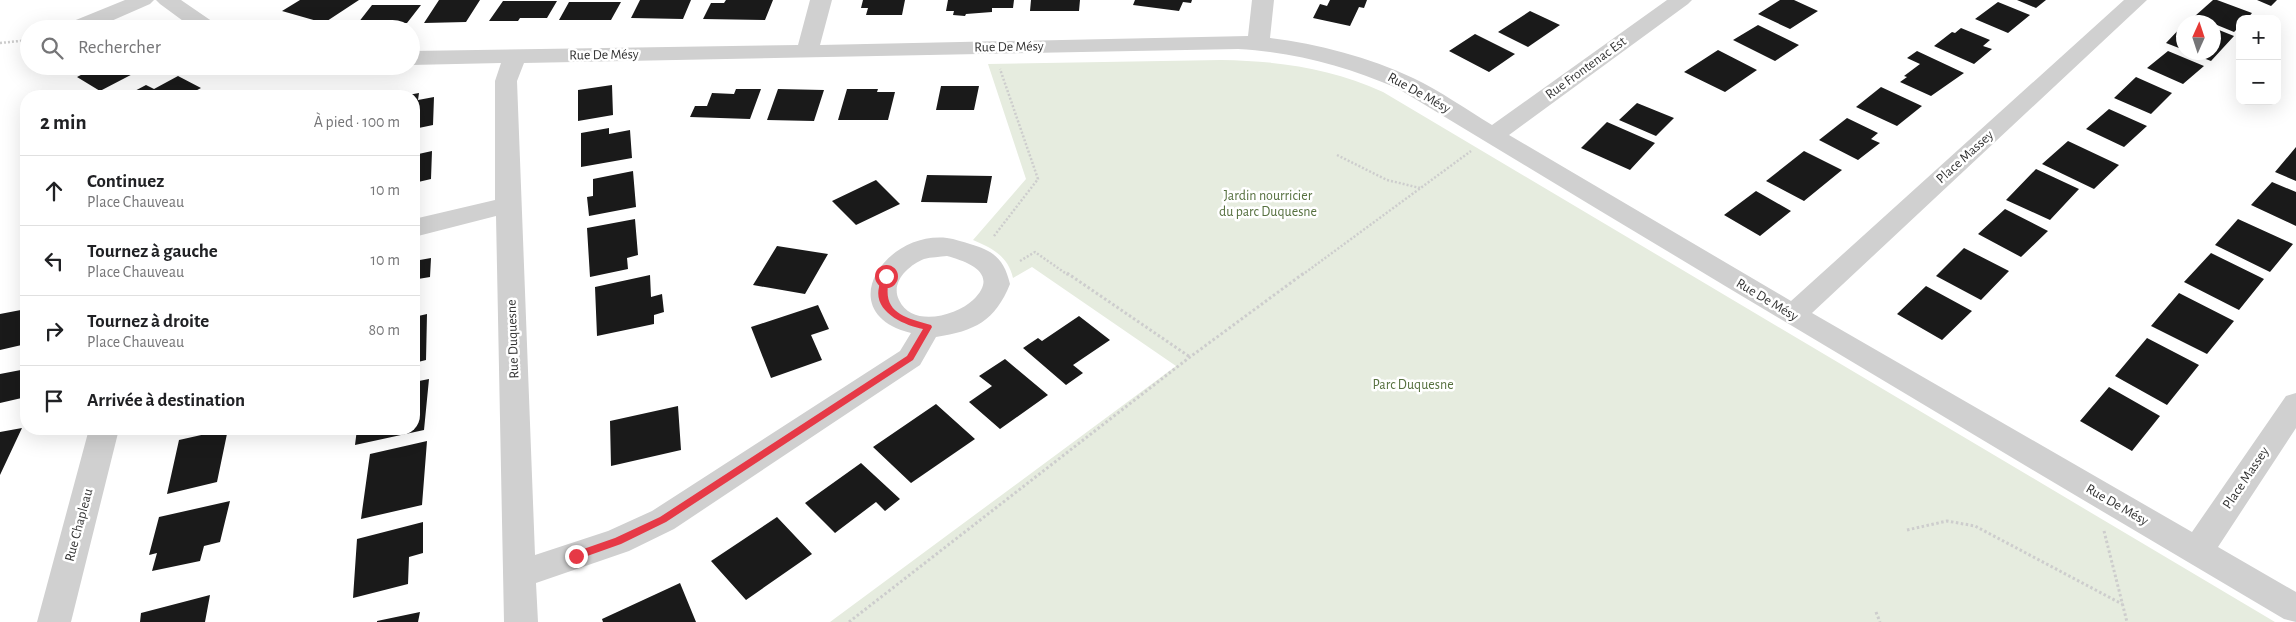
<!DOCTYPE html>
<html lang="fr">
<head>
<meta charset="utf-8">
<style>
  :root { --surface:#fff; --page:#f6f6f6; --text:#202124; --muted:#757577; --line:#e0e0e0 }
  body { margin:0; font-family:"Alegreya Sans",sans-serif; background:var(--page); color:var(--text) }
  .controls { position:absolute; right:15px; top:15px; display:grid; overflow:hidden; border-radius:10px; box-shadow:0 5px 20px #0002 }
  .controls button { width:45px; height:45px; display:grid; place-items:center; padding:0; border:0; border-bottom:1px solid var(--line); background:var(--surface); color:var(--text); font:25px sans-serif }
  .compass { position:absolute; left:2176px; top:15px; width:45px; height:45px; border-radius:50%; background:var(--surface); box-shadow:0 5px 20px #0002; rotate:3deg }
  .stop { position:absolute; width:15px; height:15px; margin:-11px; border:4px solid #e63946; border-radius:50%; background:#fff }
  .stop.end { background:#e63946; border-color:#fff; box-shadow:0 1px 5px #0008 }
  .list { margin:0; padding:0; list-style:none }
  h2 { display:flex; justify-content:space-between; align-items:center; height:65px; margin:0; padding:0 20px; font-size:21px }
  h2 small { font-size:16px; font-weight:400; color:var(--muted) }
  .list li { display:grid; grid-template-columns:32px 1fr auto; gap:15px; align-items:center; box-sizing:border-box; height:70px; padding:0 20px; border-top:1px solid var(--line) }
  .list b { display:block; font-size:19px; white-space:nowrap }
  .list p { margin:0; font-size:16px; white-space:nowrap; color:var(--muted) }
  .list em { font-size:16px; font-style:normal; color:var(--muted) }
  .icon { flex:none; width:28px; height:28px; fill:none; stroke:currentColor; stroke-width:2; stroke-linecap:round; stroke-linejoin:round }
  .map { position:relative; flex:none; width:2296px; height:622px; overflow:hidden }
  .search { position:absolute; background:var(--surface); box-shadow:0 5px 20px #0002; left:20px; top:20px; width:400px; height:55px; display:flex; align-items:center; gap:12px; box-sizing:border-box; padding:0 18px; border-radius:28px; color:var(--muted); font-size:19px }
  .panel { position:absolute; background:var(--surface); box-shadow:0 5px 20px #0002; left:20px; top:90px; width:400px; height:345px; border-radius:20px }
  .map>svg:first-child { display:block }
  .green { fill:#e6ecdf }
  .building { fill:#1a1a1a }
  .lines { fill:none; stroke-linecap:round; stroke-linejoin:round }
  .path-far1 { stroke:#cdcdcd; stroke-width:2.5; stroke-dasharray:2 2; stroke-linecap:butt }
  .path { stroke:#cdcdcd; stroke-width:3; stroke-dasharray:2.5 2.5; stroke-linecap:butt }
  .minor { fill:#d0d0d0; fill-rule:evenodd }
  .route { fill:#e63946 }
  .labels { text-anchor:middle; dominant-baseline:central; stroke-width:5; stroke-linejoin:round; paint-order:stroke }
  .street-label { font-size:14px; fill:#333; stroke:#fff }
  .park-label { font-size:14px; fill:#56703f; stroke:#fff }
</style>
</head>
<body>
<div class="map">
<svg width="2296" height="622" viewBox="0 0 2296 622">
  <rect width="100%" height="100%" fill="#fff"/>
  <path class="green" d="M 1221,60 C 1279,61 1330,68 1383,92 L 2275,622 L 830,622 L 1176,366 L 1032,267 L 1013,278 C 1008,256 992,248 973,240 L 1026,179 L 988,64 Z"/>
  <path class="building" d="M 300,0 L 359,0 L 324,23 L 282,11 Z
    M 439,0 L 480,0 L 466,22 L 424,23 Z
    M 640,0 L 691,0 L 683,19 L 631,18 Z
    M 726,0 L 773,0 L 765,20 L 703,19 L 711,3 L 724,3 Z
    M 863,0 L 905,0 L 902,15 L 866,15 L 868,8 L 861,8 Z
    M 948,0 L 1014,0 L 1013,8 L 992,8 L 992,12 L 966,14 L 965,16 L 953,15 L 954,11 L 946,11 Z
    M 1031,0 L 1080,0 L 1079,11 L 1030,11 Z
    M 1135,0 L 1192,0 L 1191,3 L 1183,2 L 1179,11 L 1133,5 Z
    M 1330,0 L 1367,0 L 1364,8 L 1359,7 L 1350,26 L 1313,18 L 1320,4 L 1327,6 Z
    M 1780,0 L 1794,0 L 1818,11 L 1790,29 L 1758,14 Z
    M 2017,0 L 2046,0 L 2036,8 Z
    M 2213,0 L 2217,0 L 2252,13 L 2247,19 L 2240,19 L 2240,26 L 2234,32 L 2195,16 Z
    M 2257,0 L 2277,0 L 2271,6 Z
    M 503,1 L 557,1 L 547,18 L 520,18 L 518,21 L 489,21 Z
    M 569,2 L 621,2 L 611,20 L 559,20 Z
    M 1998,2 L 2030,15 L 2008,33 L 1975,19 Z
    M 372,5 L 421,5 L 407,23 L 358,23 Z
    M 1530,11 L 1560,25 L 1528,47 L 1498,32 Z
    M 2184,24 L 2184,50 L 2166,43 Z
    M 1758,25 L 1799,45 L 1775,61 L 1733,40 Z
    M 1961,28 L 1990,40 L 1983,46 L 1992,49 L 1974,64 L 1934,46 L 1952,32 L 1955,33 Z
    M 2214,28 L 2234,36 L 2211,61 L 2190,53 L 2214,52 Z
    M 1475,34 L 1515,54 L 1489,72 L 1449,51 Z
    M 1718,50 L 1757,70 L 1725,92 L 1684,72 Z
    M 1917,51 L 1964,73 L 1931,96 L 1900,82 L 1907,77 L 1904,76 L 1920,64 L 1907,58 Z
    M 2168,51 L 2204,66 L 2183,84 L 2147,68 Z
    M 98,66 L 148,66 L 100,91 L 77,77 Z
    M 178,76 L 201,88 L 186,96 L 135,96 L 129,94 L 146,85 L 154,89 Z
    M 2136,77 L 2172,93 L 2151,114 L 2114,98 Z
    M 612,85 L 613,115 L 578,121 L 578,90 Z
    M 941,86 L 979,86 L 974,110 L 936,110 Z
    M 1881,87 L 1922,106 L 1897,126 L 1856,107 Z
    M 736,89 L 761,89 L 750,119 L 690,117 L 695,106 L 707,106 L 712,93 L 734,94 Z
    M 778,89 L 824,90 L 814,121 L 767,120 Z
    M 847,89 L 878,89 L 877,92 L 895,92 L 888,120 L 838,120 Z
    M 419,93 L 418,100 L 434,97 L 433,125 L 414,129 L 414,96 L 408,95 Z
    M 1637,103 L 1674,118 L 1656,136 L 1619,120 Z
    M 2109,109 L 2147,126 L 2124,147 L 2086,129 Z
    M 1847,118 L 1878,133 L 1871,139 L 1880,143 L 1858,160 L 1819,140 Z
    M 1607,122 L 1655,143 L 1630,170 L 1581,148 Z
    M 609,128 L 609,134 L 630,130 L 632,158 L 581,167 L 581,133 Z
    M 2068,141 L 2119,165 L 2094,189 L 2042,164 Z
    M 2296,147 L 2296,181 L 2275,172 Z
    M 432,151 L 431,179 L 414,183 L 414,155 Z
    M 1804,151 L 1842,170 L 1804,201 L 1766,181 Z
    M 2036,169 L 2079,189 L 2050,220 L 2006,200 Z
    M 633,171 L 636,207 L 589,216 L 587,197 L 593,196 L 593,179 Z
    M 927,175 L 992,176 L 987,203 L 921,202 Z
    M 876,180 L 900,204 L 856,225 L 832,201 Z
    M 2272,182 L 2296,192 L 2296,226 L 2251,205 Z
    M 1756,191 L 1791,211 L 1760,236 L 1724,215 Z
    M 2005,209 L 2048,231 L 2021,257 L 1978,234 Z
    M 635,219 L 638,255 L 627,258 L 628,269 L 590,277 L 587,228 Z
    M 2238,219 L 2293,244 L 2270,272 L 2215,245 Z
    M 777,246 L 828,254 L 805,294 L 753,285 Z
    M 1964,248 L 2009,271 L 1981,300 L 1936,276 Z
    M 2211,253 L 2264,279 L 2239,310 L 2184,282 Z
    M 431,258 L 430,277 L 418,279 L 417,294 L 414,294 L 414,261 Z
    M 650,275 L 651,297 L 662,294 L 664,312 L 654,315 L 654,324 L 597,336 L 595,287 Z
    M 1926,286 L 1972,311 L 1942,340 L 1897,314 Z
    M 2179,293 L 2234,321 L 2207,354 L 2151,326 Z
    M 818,305 L 829,329 L 811,335 L 822,360 L 771,378 L 751,327 Z
    M 26,309 L 26,344 L 0,350 L 0,314 Z
    M 427,314 L 426,360 L 414,363 L 414,317 Z
    M 1079,316 L 1110,340 L 1073,365 L 1083,373 L 1066,385 L 1023,348 L 1038,338 L 1042,341 Z
    M 2147,338 L 2199,365 L 2167,405 L 2115,376 Z
    M 1005,359 L 1048,395 L 1000,429 L 969,402 L 992,386 L 979,376 Z
    M 26,369 L 26,397 L 0,403 L 0,374 Z
    M 429,379 L 424,430 L 355,445 L 357,429 L 414,429 L 414,382 Z
    M 2109,387 L 2160,416 L 2132,451 L 2080,421 Z
    M 936,404 L 975,439 L 911,483 L 873,447 Z
    M 678,406 L 681,450 L 611,466 L 610,421 Z
    M 22,428 L 0,475 L 0,432 Z
    M 228,429 L 217,482 L 167,494 L 179,440 Z
    M 427,441 L 422,505 L 361,519 L 370,454 Z
    M 861,463 L 900,499 L 885,511 L 876,502 L 835,533 L 805,503 Z
    M 230,501 L 220,542 L 204,546 L 200,561 L 152,571 L 157,553 L 149,555 L 159,517 Z
    M 777,517 L 812,554 L 746,600 L 711,561 Z
    M 423,522 L 423,553 L 409,557 L 408,584 L 353,598 L 357,539 Z
    M 680,583 L 696,622 L 603,622 L 602,619 Z
    M 210,595 L 205,622 L 140,622 L 141,613 Z
    M 420,612 L 418,622 L 377,622 L 377,621 Z"/>
  <g class="lines">
    <path class="path-far1" d="M 0,43 L 29,40
      M 1337,155 L 1387,180 L 1420,188
      M 994,236 L 1038,179 L 1000,69
      M 1020,261 L 1035,252 L 1068,275
      M 1302,275 L 1471,151"/>
    <path class="path" d="M 1067,273 L 1190,357
      M 1907,530 L 1947,521 L 1975,526 L 2122,604
      M 2104,531 L 2127,622
      M 1876,612 L 1880,622
      M 849,622 L 1190,357 L 1304,273"/>
    <path class="minor" d="M 125,0 L 154,0 L 150,4 L 93,29 L 63,29 L 66,24 Z
      M 156,0 L 181,0 L 216,24 L 219,29 L 194,29 L 160,4 Z
      M 810,0 L 832,0 L 820,45 L 1248,36 L 1252,0 L 1274,0 L 1270,38 C 1318,44 1369,57 1413,78 C 1440,91 1466,109 1492,125 L 1667,0 L 1692,0 L 1688,4 L 1509,135 L 1791,301 L 2124,0 L 2147,0 L 1812,313 L 2192,532 L 2286,396 L 2296,393 L 2296,428 L 2218,547 L 2296,592 L 2296,622 L 2284,619 C 1988,444 1691,266 1397,88 C 1345,66 1294,52 1238,49 L 524,63 L 517,81 L 535,555 L 608,531 L 652,511 L 900,351 L 911,333 C 831,313 884,231 947,238 C 955,239 963,242 970,244 C 994,251 1004,259 1010,284 C 995,321 975,331 936,337 L 920,365 L 674,529 L 629,551 L 536,583 L 538,622 L 504,622 L 496,216 L 414,237 L 414,219 L 495,200 L 495,81 L 501,63 L 411,65 L 411,51 L 798,45 ZM 947,256 C 969,262 1000,274 973,300 C 956,316 912,328 899,300 C 890,282 909,265 924,259 C 931,257 940,257 947,256 Z
      M 89,429 L 119,429 L 71,622 L 37,622 Z"/>
  </g>
  <path class="route" d="M 886,274 L 890,276 C 880,312 902,317 931,325 L 932,327 L 913,360 L 666,522 L 621,544 L 576,560 L 572,559 L 572,553 L 615,538 L 660,517 L 907,356 L 923,329 C 904,325 873,312 879,287 C 880,281 881,276 886,274 Z"/>
  <g class="labels">
    <g class="street-label">
      <text transform="translate(1009 47) rotate(-1)">Rue De Mésy</text>
      <text transform="translate(604 55) rotate(-1)">Rue De Mésy</text>
      <text transform="translate(1586 68) rotate(-36)">Rue Frontenac Est</text>
      <text transform="translate(1419 93) rotate(29)">Rue De Mésy</text>
      <text transform="translate(1965 157) rotate(-42)">Place Massey</text>
      <text transform="translate(1767 300) rotate(31)">Rue De Mésy</text>
      <text transform="translate(513 339) rotate(-92)">Rue Duquesne</text>
      <text transform="translate(2246 478) rotate(-56)">Place Massey</text>
      <text transform="translate(2117 505) rotate(30)">Rue De Mésy</text>
      <text transform="translate(79 525) rotate(-75)">Rue Chapleau</text>
    </g>
    <g class="park-label">
      <text x="1268" y="196">Jardin nourricier<tspan x="1268" dy="16">du parc Duquesne</tspan></text>
      <text x="1413" y="385">Parc Duquesne</text>
    </g>
  </g>
</svg>
<div class="controls">
<button>+</button>
<button>−</button>
</div>
<svg class="compass" viewBox="-18 -18 36 36"><path d="M0-13l5 13h-10z" fill="#e53935"/><path d="M0 13l5-13h-10z" fill="#757577"/></svg>
<div class="stop" style="left:886px;top:276px"></div>
<div class="stop end" style="left:576px;top:556px"></div>
<div class="search"><svg class="icon" aria-label="search" viewBox="0 0 24 24"><circle cx="10" cy="10" r="6"/><path d="M15 15l6 6"/></svg>Rechercher</div>
<section class="panel">
<h2>2 min<small>À pied · 100 m</small></h2>
<ul class="list">
<li><svg class="icon" aria-label="ahead" viewBox="0 0 24 24"><path d="M12 20V5M6 11l6-6 6 6"/></svg><div><b>Continuez</b><p>Place Chauveau</p></div><em>10 m</em></li>
<li><svg class="icon" aria-label="left" viewBox="0 0 24 24"><path d="M17 20v-9H6M10 6l-5 5 5 5"/></svg><div><b>Tournez à gauche</b><p>Place Chauveau</p></div><em>10 m</em></li>
<li><svg class="icon" aria-label="right" viewBox="0 0 24 24"><path d="M7 20v-9h11M14 6l5 5-5 5"/></svg><div><b>Tournez à droite</b><p>Place Chauveau</p></div><em>80 m</em></li>
<li><svg class="icon" aria-label="arrive" viewBox="0 0 24 24"><path d="M6 21V4h12l-3 4 3 4H6"/></svg><div><b>Arrivée à destination</b></div></li>
</ul>
</section>
</div>
</body>
</html>
